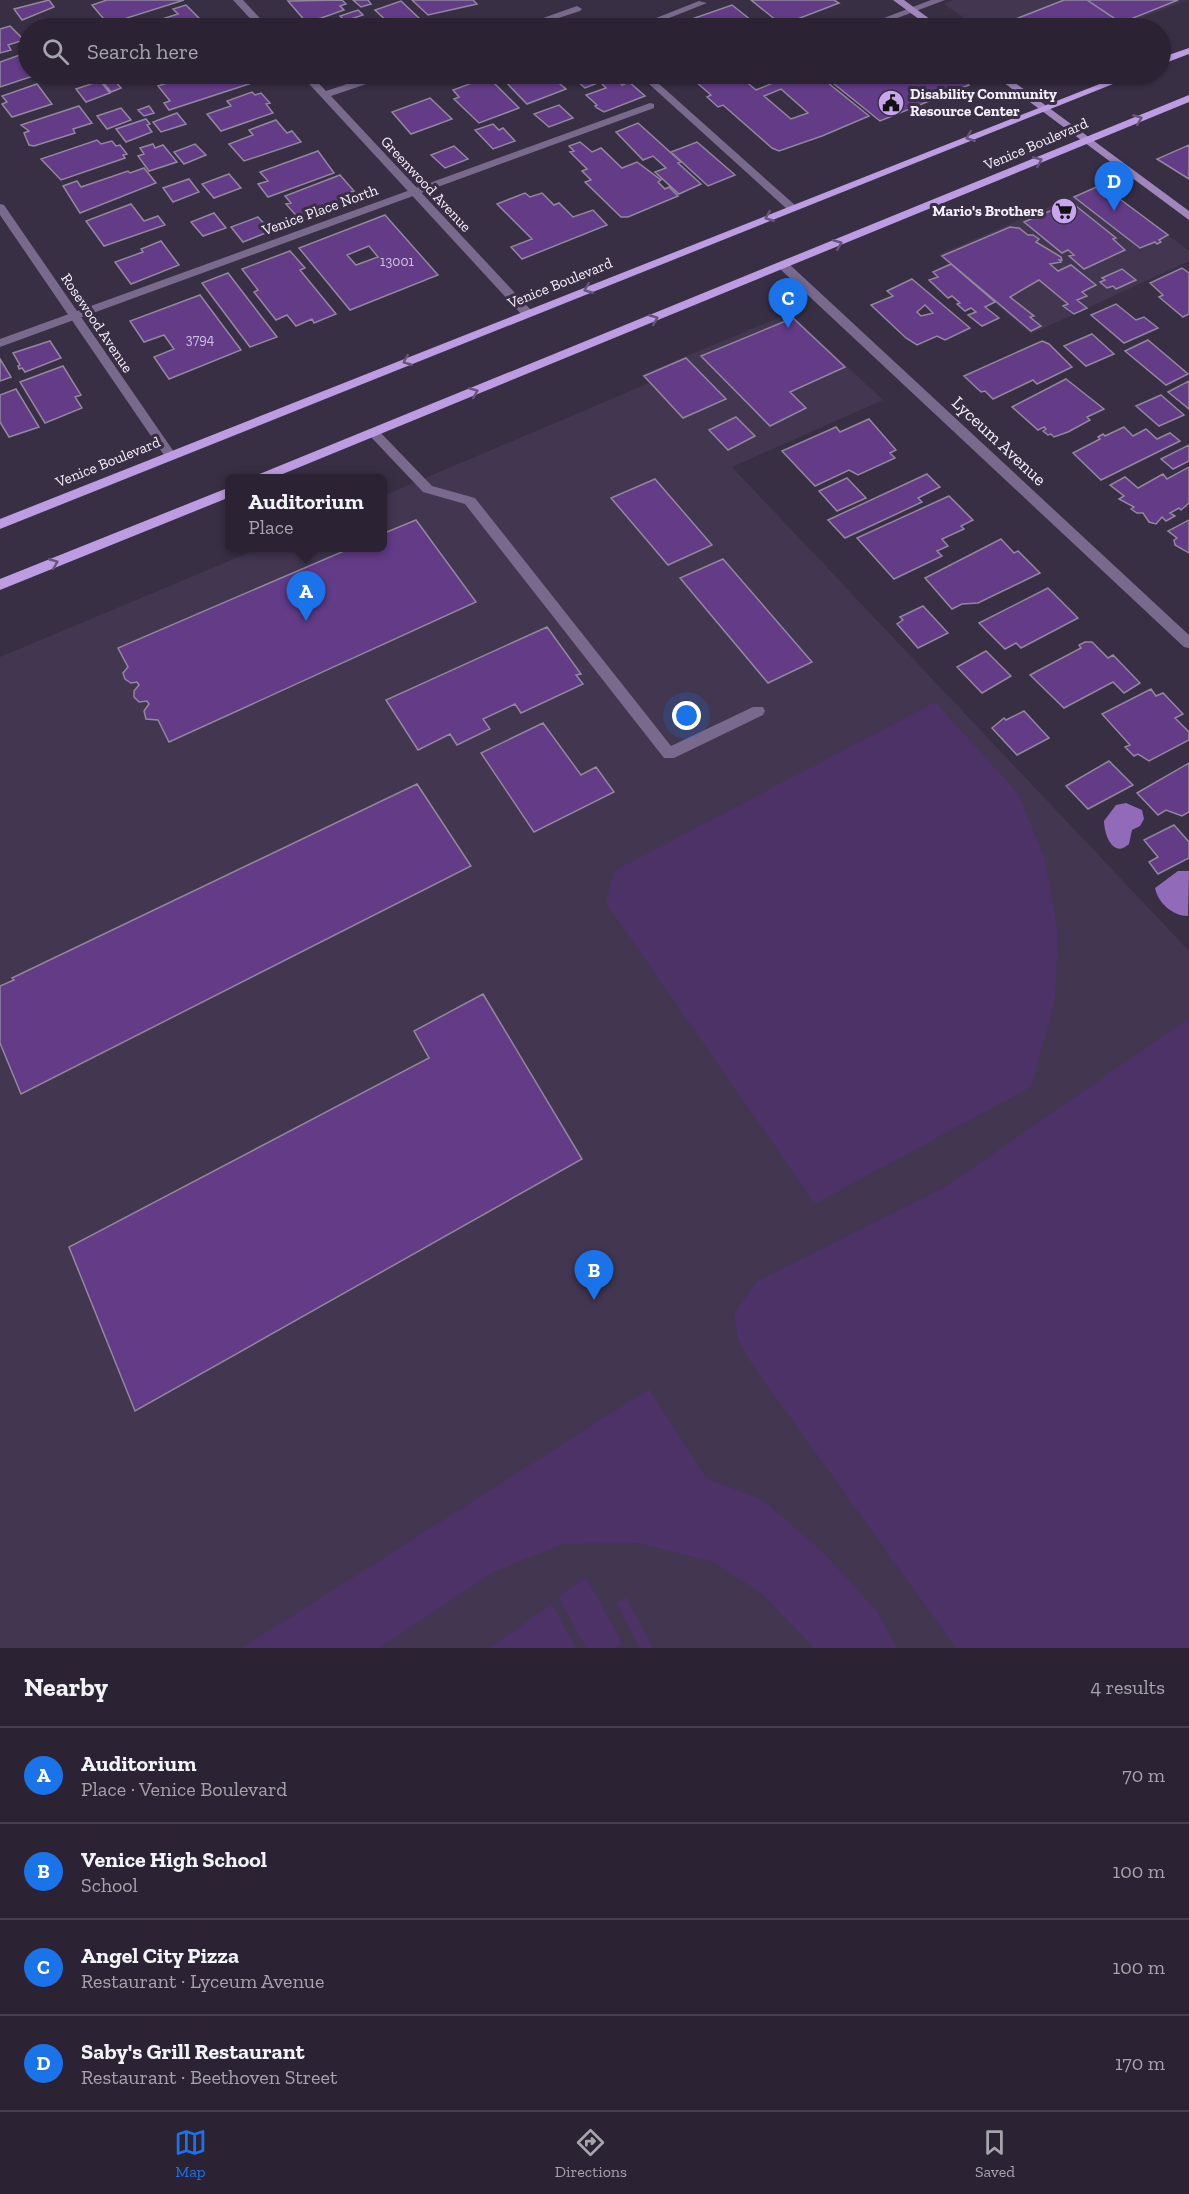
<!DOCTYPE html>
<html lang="en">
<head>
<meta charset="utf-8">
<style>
  :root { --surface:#2b2333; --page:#332b3b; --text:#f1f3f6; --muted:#a6a4ac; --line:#47404e; --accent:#1a73e8 }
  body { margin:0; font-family:"Zilla Slab",serif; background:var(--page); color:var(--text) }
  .you { position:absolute; left:687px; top:716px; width:21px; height:21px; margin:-15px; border:4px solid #fff; border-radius:50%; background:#1a73e8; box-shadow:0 0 0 9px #1a73e833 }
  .badge { display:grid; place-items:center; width:39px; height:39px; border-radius:50%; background:var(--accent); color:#fff; font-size:20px; font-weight:700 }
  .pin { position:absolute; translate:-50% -50px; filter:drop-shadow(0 2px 3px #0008) }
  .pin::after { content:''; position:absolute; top:32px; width:21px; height:18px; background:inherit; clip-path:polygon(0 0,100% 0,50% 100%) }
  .popup { position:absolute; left:225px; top:474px; width:162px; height:78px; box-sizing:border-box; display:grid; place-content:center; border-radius:9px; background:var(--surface); filter:drop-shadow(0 2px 4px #0005); font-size:20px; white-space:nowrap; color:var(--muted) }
  .popup b { font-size:22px; color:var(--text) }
  .popup::after { content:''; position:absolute; left:50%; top:100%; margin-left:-12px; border:12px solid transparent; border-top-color:var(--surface) }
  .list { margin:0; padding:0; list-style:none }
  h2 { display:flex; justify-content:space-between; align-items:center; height:78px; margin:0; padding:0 24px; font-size:26px }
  h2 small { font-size:20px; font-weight:400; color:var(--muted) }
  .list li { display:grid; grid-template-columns:39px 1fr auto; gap:18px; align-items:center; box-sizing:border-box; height:96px; padding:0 24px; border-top:2px solid var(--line) }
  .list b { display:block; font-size:22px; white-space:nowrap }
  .list p { margin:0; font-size:20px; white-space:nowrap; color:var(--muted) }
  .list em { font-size:20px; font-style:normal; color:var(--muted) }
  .icon { flex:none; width:33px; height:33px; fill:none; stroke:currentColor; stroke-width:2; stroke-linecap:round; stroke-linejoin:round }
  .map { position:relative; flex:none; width:1189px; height:1648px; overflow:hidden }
  .search { position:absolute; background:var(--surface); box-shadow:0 2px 4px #0004; left:18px; right:18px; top:18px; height:66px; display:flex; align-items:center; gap:15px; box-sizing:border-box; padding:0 21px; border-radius:33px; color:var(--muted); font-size:22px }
  .sheet { height:462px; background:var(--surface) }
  nav { display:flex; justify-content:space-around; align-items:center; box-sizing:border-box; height:84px; border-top:2px solid var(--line); background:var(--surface); font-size:16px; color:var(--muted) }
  nav a { display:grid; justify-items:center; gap:3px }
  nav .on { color:var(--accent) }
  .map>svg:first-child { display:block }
  .built { fill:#433651 }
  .green { fill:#4c3266 }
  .water { fill:#926aba }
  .building { fill:#633b87; stroke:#92879f; stroke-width:1.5; fill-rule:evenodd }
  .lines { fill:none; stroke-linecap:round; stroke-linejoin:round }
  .lane { fill:#79698c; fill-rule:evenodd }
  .street { fill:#79698c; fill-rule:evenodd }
  .secondary { fill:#a086bd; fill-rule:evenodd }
  .primary { fill:#be9ce3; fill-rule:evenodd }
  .oneway { stroke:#68557c }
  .labels { text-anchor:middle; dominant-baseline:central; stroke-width:6; stroke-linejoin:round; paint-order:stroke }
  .far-number-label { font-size:14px; fill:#d1c3e0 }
  .far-poi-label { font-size:15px; font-weight:bold; fill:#f6f0fd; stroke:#392f44; text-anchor:start }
  .far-street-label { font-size:15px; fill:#f6f0fd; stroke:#392f44 }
  .street-label { font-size:18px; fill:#f6f0fd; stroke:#392f44 }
</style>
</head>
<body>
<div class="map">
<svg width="1189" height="1648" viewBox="0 0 1189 1648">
  <rect width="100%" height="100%" fill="#392f44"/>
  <path class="built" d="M 954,0 L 1187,0 L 1117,28 L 979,28 L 944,4 Z
    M 1101,184 L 1189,251 L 1189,261 L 1031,334 L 938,255 Z
    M 790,313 L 883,400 L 732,467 L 1189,951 L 1189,1648 L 0,1648 L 0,657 L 260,548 L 382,548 L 383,496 L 649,383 L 641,375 Z"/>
  <path class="green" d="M 935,702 L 1018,793 L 1044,857 L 1058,932 L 1055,1000 L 1031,1087 L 815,1204 L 606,903 L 614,871 Z
    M 1189,1018 L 1189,1648 L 956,1648 L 751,1363 L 738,1339 L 734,1314 L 756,1282 L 945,1187 Z
    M 649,1389 L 706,1478 L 763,1500 L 822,1551 L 877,1611 L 897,1648 L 814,1648 L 761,1593 L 713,1562 L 638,1543 L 563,1544 L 494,1572 L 380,1648 L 242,1648 Z
    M 586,1577 L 622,1643 L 615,1648 L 586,1648 L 558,1596 Z
    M 626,1597 L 653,1648 L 640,1648 L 616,1603 Z
    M 552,1604 L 576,1648 L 489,1648 Z"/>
  <path class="water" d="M 1126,803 L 1142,810 L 1144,819 L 1140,826 L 1132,830 L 1129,844 C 1113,859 1104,834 1104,821 L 1116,805 Z
    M 1178,871 L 1189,871 L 1188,916 C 1173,916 1158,903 1155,888 Z"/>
  <path class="building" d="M 49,0 L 54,7 L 22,20 L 14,9 Z
    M 107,0 L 184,0 L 108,24 L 92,5 Z
    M 342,0 L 346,4 L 340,6 L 344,10 L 307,23 L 288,1 Z
    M 353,0 L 368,0 L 371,4 L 361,7 Z
    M 412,0 L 473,0 L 477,4 L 428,15 Z
    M 751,0 L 834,0 L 839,3 L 782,25 Z
    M 1064,0 L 1087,0 L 1123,24 L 1113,28 L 993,28 Z
    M 1087,0 L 1178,0 L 1121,23 Z
    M 401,1 L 421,20 L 402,28 L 394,28 L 375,10 Z
    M 186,5 L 199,18 L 195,19 L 202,28 L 120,28 L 135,24 L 137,27 L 178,14 L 173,9 Z
    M 732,5 L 761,28 L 666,28 Z
    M 358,10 L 363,15 L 345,21 L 340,16 Z
    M 352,21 L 359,28 L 323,28 L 342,22 Z
    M 10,26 L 24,40 L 8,45 L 11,50 L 0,53 L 0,29 Z
    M 28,52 L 28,74 L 39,74 L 0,87 L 0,62 Z
    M 196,74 L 249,74 L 255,82 L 169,110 L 164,103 L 170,101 L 158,86 Z
    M 498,74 L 548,74 L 566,89 L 527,104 Z
    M 569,74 L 611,74 L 622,85 L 629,82 L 645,96 L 604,112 L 597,108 L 595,106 L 597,105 L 586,95 L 606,88 L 600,82 L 585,88 Z
    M 687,74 L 737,74 L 756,90 L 773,83 L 761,74 L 817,74 L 869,116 L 822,136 L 779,151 L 772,148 L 723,105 L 718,107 L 707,97 L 711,95 ZM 781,89 L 808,113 L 791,119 L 764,96 Z
    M 826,74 L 954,74 L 969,85 L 880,121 L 823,75 Z
    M 488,77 L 519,108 L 479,123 L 454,99 L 459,97 L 453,90 Z
    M 113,79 L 121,88 L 111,92 L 103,82 Z
    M 100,81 L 110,93 L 86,102 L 76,89 Z
    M 37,84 L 52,104 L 12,117 L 2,104 L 7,102 L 2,96 Z
    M 252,92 L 255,95 L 261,93 L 270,103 L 266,104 L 273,113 L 221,131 L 207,114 L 231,106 L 227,101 Z
    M 430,98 L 452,119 L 411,134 L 392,112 Z
    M 559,105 L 573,118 L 549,127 L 534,114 Z
    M 79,106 L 92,123 L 73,129 L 75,133 L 34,146 L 29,145 L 24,133 L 29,131 L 21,125 Z
    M 149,106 L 154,113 L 144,116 L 138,110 Z
    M 121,108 L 131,120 L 107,129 L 97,116 Z
    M 177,113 L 186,124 L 161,132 L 153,122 Z
    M 146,119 L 150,124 L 147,125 L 152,132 L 126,142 L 116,129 Z
    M 276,120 L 287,133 L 292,131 L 301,142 L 244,161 L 229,144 L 253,135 L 249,130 Z
    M 638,123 L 681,162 L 678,163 L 701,184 L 679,194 L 655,172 L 666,168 L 653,156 L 643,160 L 616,132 Z
    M 493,124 L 499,130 L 503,128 L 515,141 L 493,149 L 475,130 Z
    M 97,140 L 101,144 L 112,141 L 116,146 L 120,145 L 127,154 L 123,155 L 125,158 L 61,180 L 41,159 Z
    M 580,142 L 592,152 L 601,148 L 622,168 L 637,162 L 661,180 L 658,182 L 665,189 L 669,187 L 678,196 L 628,217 L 621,217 L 585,182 L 591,180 L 582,171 L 587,169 L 570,152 L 574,151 L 569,146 Z
    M 697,142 L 735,175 L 708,186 L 671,152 Z
    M 153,144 L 155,148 L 163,145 L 177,162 L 149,171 L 138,156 L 144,154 L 140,148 Z
    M 195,144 L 206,155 L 184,164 L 174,152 Z
    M 1189,145 L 1189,179 L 1157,159 Z
    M 454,146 L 468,159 L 445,168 L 431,155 Z
    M 318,151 L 334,173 L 268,197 L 258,184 L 268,181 L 260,172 Z
    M 144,168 L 156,183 L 80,213 L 63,186 L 77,181 L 81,187 L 128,171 L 130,173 Z
    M 229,174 L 241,188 L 214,198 L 202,184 Z
    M 340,175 L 354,191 L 347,193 L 354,201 L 302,222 L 286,204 L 291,203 L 285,196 Z
    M 189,179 L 199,192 L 173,202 L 163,188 Z
    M 1101,185 L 1168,235 L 1159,240 L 1161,242 L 1157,244 L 1155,242 L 1140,248 L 1074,197 Z
    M 525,193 L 530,197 L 542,193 L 554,205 L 559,203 L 573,217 L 593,210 L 607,225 L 522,259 L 511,247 L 532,239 L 497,204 Z
    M 1071,202 L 1116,238 L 1113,239 L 1125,250 L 1084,269 L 1069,256 L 1074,255 L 1068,250 L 1062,253 L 1024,222 Z
    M 131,204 L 144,221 L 158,216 L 165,225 L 104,246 L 86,221 Z
    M 214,213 L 226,228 L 203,236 L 191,222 Z
    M 385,215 L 438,275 L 350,310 L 299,248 ZM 369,246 L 378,257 L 356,265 L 347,255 Z
    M 258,217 L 271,231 L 243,242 L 231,227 Z
    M 1010,227 L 1019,228 L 1028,235 L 1033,235 L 1039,239 L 1036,242 L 1061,257 L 1062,260 L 1059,260 L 1061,262 L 1050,264 L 1058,271 L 1071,265 L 1096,285 L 1082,292 L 1087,296 L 1077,300 L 1087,308 L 1074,314 L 1063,306 L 1068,304 L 1039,280 L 1010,297 L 1034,316 L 1030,317 L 1041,326 L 1031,331 L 942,256 Z
    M 161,241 L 179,265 L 131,284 L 115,262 L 143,252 L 141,249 Z
    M 290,251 L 305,268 L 300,270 L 336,314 L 314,323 L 312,319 L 296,326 L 287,315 L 276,320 L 254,292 L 258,290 L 242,269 Z
    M 951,264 L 995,302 L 985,307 L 999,318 L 982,326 L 968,315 L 976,312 L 971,308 L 965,311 L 957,304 L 960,303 L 952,296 L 948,298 L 929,280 L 938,277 L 933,272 Z
    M 1182,268 L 1189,273 L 1189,314 L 1183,317 L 1159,297 L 1163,295 L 1150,283 Z
    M 1122,269 L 1136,280 L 1116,289 L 1113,286 L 1107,288 L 1100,282 L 1105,280 L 1102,278 Z
    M 228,273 L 277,337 L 250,347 L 202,283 Z
    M 912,279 L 970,328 L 945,340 L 937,336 L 917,345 L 906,338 L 871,305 L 893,296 L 887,291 ZM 925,305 L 933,313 L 921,316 L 917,312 Z
    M 200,295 L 241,350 L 169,379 L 154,357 L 174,349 L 164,335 L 144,342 L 130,321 Z
    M 1116,304 L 1136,320 L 1144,317 L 1158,328 L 1124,343 L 1091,315 Z
    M 793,318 L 845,367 L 790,392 L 806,408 L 770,426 L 701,356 Z
    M 1092,334 L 1114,354 L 1086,366 L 1064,346 Z
    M 1148,340 L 1188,374 L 1166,385 L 1125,351 Z
    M 50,341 L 61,358 L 25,372 L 22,368 L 19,369 L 18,366 L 20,365 L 13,353 Z
    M 1042,341 L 1049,344 L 1072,367 L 1037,384 L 1033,380 L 993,399 L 985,391 L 981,392 L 964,376 Z
    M 686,358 L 726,399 L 683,418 L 644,376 Z
    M 0,359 L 11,377 L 0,381 Z
    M 63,366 L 81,395 L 75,397 L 82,408 L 45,423 L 20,382 Z
    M 1066,379 L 1104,409 L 1087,417 L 1090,420 L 1068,432 L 1054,437 L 1051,434 L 1048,435 L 1043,431 L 1046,429 L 1044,427 L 1038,430 L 1012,407 Z
    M 1189,381 L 1189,409 L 1168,392 Z
    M 16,389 L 39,427 L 9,437 L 0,422 L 0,395 Z
    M 1161,395 L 1184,415 L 1159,426 L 1136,406 Z
    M 736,417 L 755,436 L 728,450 L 709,430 Z
    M 869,419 L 896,450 L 890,453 L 895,458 L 858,475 L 849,470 L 815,486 L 782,451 L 836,427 L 840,432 Z
    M 1124,427 L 1133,436 L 1146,429 L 1157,439 L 1170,433 L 1180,441 L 1101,480 L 1073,453 L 1100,439 L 1098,437 L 1103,434 L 1105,436 Z
    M 1189,445 L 1189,461 L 1173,469 L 1161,459 Z
    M 1189,467 L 1189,503 L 1181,510 L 1179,508 L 1170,513 L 1175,516 L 1166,521 L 1162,517 L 1156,524 L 1149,522 L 1143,513 L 1137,513 L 1131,509 L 1134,507 L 1119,499 L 1124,496 L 1110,485 L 1125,477 L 1138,488 L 1163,474 L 1167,479 Z
    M 927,474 L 940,487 L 918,498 L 922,502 L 845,538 L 828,520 Z
    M 847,478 L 866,498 L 837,511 L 819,491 Z
    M 655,479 L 712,545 L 668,565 L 611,498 Z
    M 949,496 L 973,520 L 961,526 L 964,529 L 942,539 L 948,546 L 937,551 L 942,556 L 894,579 L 857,538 Z
    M 416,520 L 476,602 L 169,742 L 158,720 L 146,719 L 144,711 L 149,704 L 147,701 L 139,702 L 134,697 L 134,691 L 139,685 L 137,682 L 131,683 L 125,679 L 123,673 L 128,667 L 118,648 L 351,548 L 382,548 L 382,534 Z
    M 1189,520 L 1189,553 L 1175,545 L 1174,540 L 1177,538 L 1168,531 Z
    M 1001,539 L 1014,553 L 1018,551 L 1040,573 L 978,603 L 962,604 L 952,609 L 925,578 Z
    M 723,559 L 812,662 L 768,683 L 680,578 Z
    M 1048,588 L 1078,618 L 1021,648 L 1016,643 L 1005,649 L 979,623 Z
    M 923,606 L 948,633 L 918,648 L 897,624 L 903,620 L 900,617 Z
    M 547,627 L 581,674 L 576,675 L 583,684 L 521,713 L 515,704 L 483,719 L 490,729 L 457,745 L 450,734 L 418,750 L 386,700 Z
    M 1085,642 L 1092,642 L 1108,658 L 1113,655 L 1140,683 L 1124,693 L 1113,682 L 1064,708 L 1030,675 L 1081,648 L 1079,645 Z
    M 986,651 L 1011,676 L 982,693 L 957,667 Z
    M 1151,689 L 1156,696 L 1163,693 L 1183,714 L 1175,718 L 1189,732 L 1189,740 L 1149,761 L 1138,754 L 1134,756 L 1125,747 L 1130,745 L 1102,714 Z
    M 1024,711 L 1049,738 L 1017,755 L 992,728 L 1004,718 L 1006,720 Z
    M 543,723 L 581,775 L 596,767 L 614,792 L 534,832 L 481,753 Z
    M 1109,761 L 1133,785 L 1088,809 L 1066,786 Z
    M 1189,763 L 1189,812 L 1182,816 L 1166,810 L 1158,815 L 1137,793 Z
    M 417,784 L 471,866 L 21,1094 L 0,1043 L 0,986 L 14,980 L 12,978 Z
    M 1174,825 L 1189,842 L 1189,858 L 1158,874 L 1149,862 L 1158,857 L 1144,840 Z
    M 483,994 L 582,1159 L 135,1411 L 69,1247 L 429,1058 L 414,1031 Z"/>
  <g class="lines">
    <path class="lane" d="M 931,0 L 945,0 L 871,28 L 858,28 Z
      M 699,1 L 707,3 L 644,28 L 631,28 Z
      M 638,74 L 648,74 L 796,206 L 796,210 L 788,210 Z
      M 650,103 L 654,104 L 654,108 L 0,347 L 0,339 Z
      M 374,429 L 378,430 L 432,486 L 475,498 L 671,746 L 753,707 L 763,707 L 765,711 L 763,715 L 674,758 L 664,758 L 465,504 L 423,492 L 370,436 L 370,430 Z"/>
    <path class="street" d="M 233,0 L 243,0 L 269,28 L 259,28 Z
      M 577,6 L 582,9 L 580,11 L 528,28 L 515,28 Z
      M 300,74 L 310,74 L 326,91 L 377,74 L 391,74 L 390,76 L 331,96 L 531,310 L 531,316 L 523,316 Z
      M 0,204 L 4,205 L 174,452 L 174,458 L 166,458 L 0,215 Z
      M 784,262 L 788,263 L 1189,635 L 1189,648 L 1184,647 L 780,269 L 780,263 Z"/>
    <path class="secondary" d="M 893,0 L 904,0 L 942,28 L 931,28 Z
      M 992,74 L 1003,74 L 1189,211 L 1189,220 Z"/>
    <path class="primary" d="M 1189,48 L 1189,54 L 1160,65 L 1160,58 Z
      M 1125,74 L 1138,74 L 0,529 L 0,519 Z
      M 1189,95 L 1189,102 L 273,478 L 256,478 L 257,475 Z
      M 230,487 L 230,497 L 0,590 L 0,579 Z"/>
  </g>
  <defs><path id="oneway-chevron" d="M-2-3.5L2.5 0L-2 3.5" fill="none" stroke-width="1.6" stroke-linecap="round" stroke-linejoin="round" transform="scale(1.5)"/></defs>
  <g class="oneway">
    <use href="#oneway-chevron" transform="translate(1138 119) rotate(-22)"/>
    <use href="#oneway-chevron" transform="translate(970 137) rotate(158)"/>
    <use href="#oneway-chevron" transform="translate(1038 161) rotate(-23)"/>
    <use href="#oneway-chevron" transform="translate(769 217) rotate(158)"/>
    <use href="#oneway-chevron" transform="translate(838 244) rotate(-22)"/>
    <use href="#oneway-chevron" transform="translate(588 289) rotate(158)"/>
    <use href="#oneway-chevron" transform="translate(654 319) rotate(-22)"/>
    <use href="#oneway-chevron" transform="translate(407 361) rotate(158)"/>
    <use href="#oneway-chevron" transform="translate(474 392) rotate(-22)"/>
    <use href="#oneway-chevron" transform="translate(54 563) rotate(-22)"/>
  </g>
  <defs>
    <symbol id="civic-disc" viewBox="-11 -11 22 22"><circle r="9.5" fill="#c8a5ee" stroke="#392f44"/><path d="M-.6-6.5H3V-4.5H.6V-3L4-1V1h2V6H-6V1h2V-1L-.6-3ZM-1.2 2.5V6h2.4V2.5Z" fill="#111"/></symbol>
    <symbol id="supermarket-disc" viewBox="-11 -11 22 22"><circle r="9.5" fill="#c8a5ee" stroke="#392f44"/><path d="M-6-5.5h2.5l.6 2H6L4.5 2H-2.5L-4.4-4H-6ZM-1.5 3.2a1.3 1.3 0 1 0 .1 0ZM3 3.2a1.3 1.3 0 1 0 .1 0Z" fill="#111"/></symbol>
  </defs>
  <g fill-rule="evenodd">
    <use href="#civic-disc" x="876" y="88" width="30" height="30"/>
    <use href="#supermarket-disc" x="1049" y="196" width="30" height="30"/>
  </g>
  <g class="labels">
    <g class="far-number-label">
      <text x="397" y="261">13001</text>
      <text x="200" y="339">3794</text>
    </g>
    <g class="far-poi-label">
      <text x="910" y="94">Disability Community<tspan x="910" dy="17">Resource Center</tspan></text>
      <text x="1044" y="211" text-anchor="end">Mario's Brothers</text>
    </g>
    <g class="far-street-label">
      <text transform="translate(1036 144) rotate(-23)">Venice Boulevard</text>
      <text transform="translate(426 184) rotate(47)">Greenwood Avenue</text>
      <text transform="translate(320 210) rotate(-20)">Venice Place North</text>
      <text transform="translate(560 283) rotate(-22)">Venice Boulevard</text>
      <text transform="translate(97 323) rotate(56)">Rosewood Avenue</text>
      <text transform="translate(108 462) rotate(-22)">Venice Boulevard</text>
    </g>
    <g class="street-label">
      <text transform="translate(999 441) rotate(43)">Lyceum Avenue</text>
    </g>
  </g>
</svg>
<div class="you"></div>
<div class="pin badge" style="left:306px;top:621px">A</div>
<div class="popup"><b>Auditorium</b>Place</div>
<div class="pin badge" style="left:594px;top:1300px">B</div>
<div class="pin badge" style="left:788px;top:328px">C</div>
<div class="pin badge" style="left:1114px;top:211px">D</div>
<div class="search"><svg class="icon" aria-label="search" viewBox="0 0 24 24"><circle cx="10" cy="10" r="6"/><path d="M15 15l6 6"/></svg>Search here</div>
</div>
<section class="sheet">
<h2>Nearby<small>4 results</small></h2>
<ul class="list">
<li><span class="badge">A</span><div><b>Auditorium</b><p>Place · Venice Boulevard</p></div><em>70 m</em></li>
<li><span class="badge">B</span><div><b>Venice High School</b><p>School</p></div><em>100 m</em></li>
<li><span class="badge">C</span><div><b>Angel City Pizza</b><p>Restaurant · Lyceum Avenue</p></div><em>100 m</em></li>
<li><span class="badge">D</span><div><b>Saby's Grill Restaurant</b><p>Restaurant · Beethoven Street</p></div><em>170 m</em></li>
</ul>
</section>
<nav>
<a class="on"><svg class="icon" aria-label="map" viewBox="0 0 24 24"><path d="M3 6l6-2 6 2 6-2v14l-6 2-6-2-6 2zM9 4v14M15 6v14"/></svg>Map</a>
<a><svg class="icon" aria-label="directions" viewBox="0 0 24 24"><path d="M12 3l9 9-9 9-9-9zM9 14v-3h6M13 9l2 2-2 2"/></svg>Directions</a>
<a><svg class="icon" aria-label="saved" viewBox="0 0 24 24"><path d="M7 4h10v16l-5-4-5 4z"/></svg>Saved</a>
</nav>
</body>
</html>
